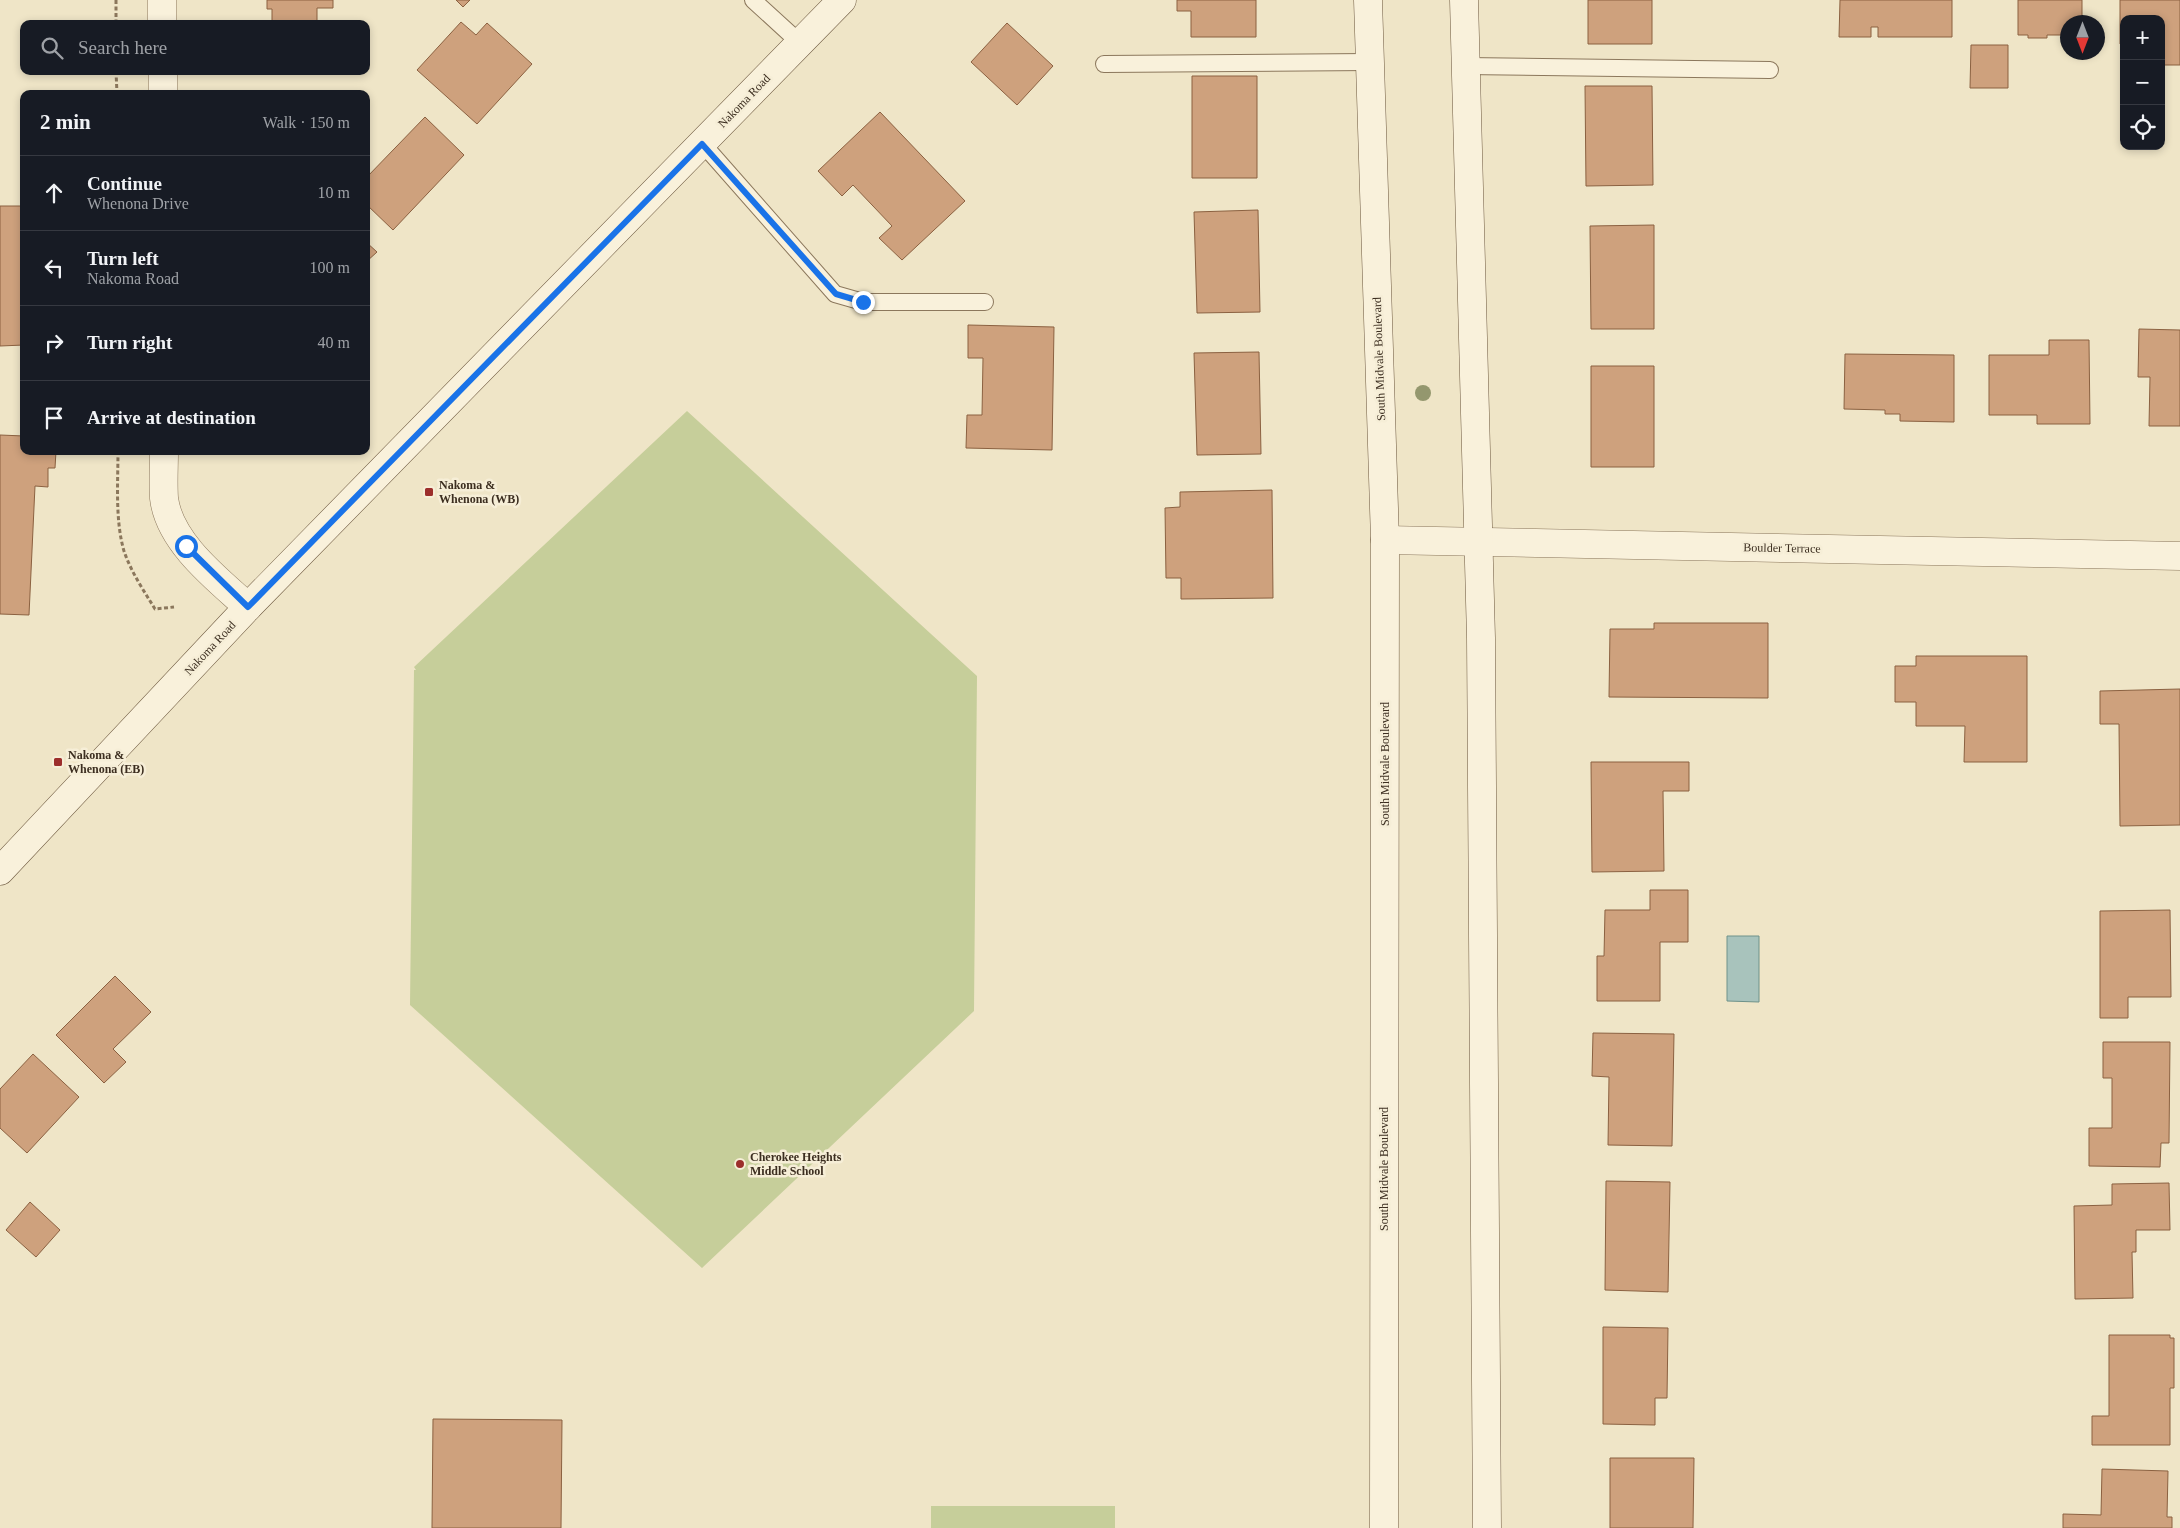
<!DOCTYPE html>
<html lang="en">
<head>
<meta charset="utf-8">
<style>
  :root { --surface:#171b24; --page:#242831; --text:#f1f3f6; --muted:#9ea1a6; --line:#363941 }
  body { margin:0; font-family:Georgia,serif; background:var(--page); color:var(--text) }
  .controls { position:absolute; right:15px; top:15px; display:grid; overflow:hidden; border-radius:10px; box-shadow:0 2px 8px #0003 }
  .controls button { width:45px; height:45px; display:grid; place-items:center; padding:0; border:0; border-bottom:1px solid var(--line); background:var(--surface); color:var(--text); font:25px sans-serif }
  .compass { position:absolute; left:2060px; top:15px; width:45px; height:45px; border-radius:50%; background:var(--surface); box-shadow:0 2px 8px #0003; rotate:180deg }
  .stop { position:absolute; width:15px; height:15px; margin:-11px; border:4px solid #1a73e8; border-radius:50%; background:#fff }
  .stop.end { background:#1a73e8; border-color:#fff; box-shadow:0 1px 5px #0008 }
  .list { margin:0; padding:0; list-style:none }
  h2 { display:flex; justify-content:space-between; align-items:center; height:65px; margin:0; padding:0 20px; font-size:21px }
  h2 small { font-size:16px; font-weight:400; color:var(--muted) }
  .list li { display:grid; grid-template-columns:32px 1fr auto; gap:15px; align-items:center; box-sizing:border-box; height:75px; padding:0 20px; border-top:1px solid var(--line) }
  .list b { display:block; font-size:19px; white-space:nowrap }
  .list p { margin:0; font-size:16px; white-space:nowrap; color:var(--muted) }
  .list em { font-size:16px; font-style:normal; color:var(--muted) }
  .icon { flex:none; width:28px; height:28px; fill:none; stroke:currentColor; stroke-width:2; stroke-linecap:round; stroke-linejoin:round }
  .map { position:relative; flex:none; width:2180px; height:1528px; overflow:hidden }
  .search { position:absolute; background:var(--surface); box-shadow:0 2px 8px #0003; left:20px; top:20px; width:350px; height:55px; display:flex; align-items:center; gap:12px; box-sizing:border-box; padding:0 18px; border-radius:10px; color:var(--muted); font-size:19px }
  .panel { position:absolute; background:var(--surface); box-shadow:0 2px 8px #0003; left:20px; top:90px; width:350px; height:365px; border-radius:10px }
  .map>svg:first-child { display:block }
  .green { fill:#c6ce9a }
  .water { fill:#a8c3bc; stroke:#6e928a }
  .building { fill:#cea17d; stroke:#8b6141 }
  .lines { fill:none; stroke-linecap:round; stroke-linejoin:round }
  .lane-casing { stroke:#8b775c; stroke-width:18 }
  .street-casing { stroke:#8b775c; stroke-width:29 }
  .secondary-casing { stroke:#6d583f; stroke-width:29 }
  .path { stroke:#8b775c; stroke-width:3; stroke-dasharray:4 2.5; stroke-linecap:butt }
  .lane { stroke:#f9f1db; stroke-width:16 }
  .street { stroke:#f9f1db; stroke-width:28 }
  .secondary { stroke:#f9f1db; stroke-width:28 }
  .tree { fill:#94976e }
  .route { stroke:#1a73e8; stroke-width:6 }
  .poi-dot { fill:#9c2e2b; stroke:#f6eed7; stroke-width:2 }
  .labels { text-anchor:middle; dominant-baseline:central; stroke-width:5; stroke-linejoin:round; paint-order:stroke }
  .street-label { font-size:12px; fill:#3c2e20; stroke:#f6eed7 }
  .poi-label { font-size:12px; font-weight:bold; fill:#3c2e20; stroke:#f6eed7; text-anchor:start }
</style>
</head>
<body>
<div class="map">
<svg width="2180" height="1528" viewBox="0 0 2180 1528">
  <rect width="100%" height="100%" fill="#efe5c7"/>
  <path class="green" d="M 687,411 L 977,676 L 974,1011 L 702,1268 L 410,1005 L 414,670 L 416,670 L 414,667 Z
    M 931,1506 L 1115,1506 L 1115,1528 L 931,1528 Z"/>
  <path class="water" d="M 1727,936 L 1759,936 L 1759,1002 L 1727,1001 Z"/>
  <path class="building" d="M 267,0 L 333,0 L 333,8 L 317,8 L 317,24 L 272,24 L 272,9 L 267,9 Z
    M 456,0 L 470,0 L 463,7 Z
    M 1177,0 L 1256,0 L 1256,37 L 1191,37 L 1191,11 L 1177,11 Z
    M 1588,0 L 1652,0 L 1652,44 L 1588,44 Z
    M 1840,0 L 1952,0 L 1952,37 L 1878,37 L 1878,27 L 1871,27 L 1871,37 L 1839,37 Z
    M 2018,0 L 2082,0 L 2082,22 L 2068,22 L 2068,35 L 2047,35 L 2047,38 L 2028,38 L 2028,35 L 2018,35 Z
    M 2120,0 L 2180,0 L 2180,65 L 2161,65 L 2161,19 L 2124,19 L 2124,44 L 2120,44 Z
    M 461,22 L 476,35 L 487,23 L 532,64 L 477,124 L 417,70 Z
    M 1007,23 L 1053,66 L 1017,105 L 971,62 Z
    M 1971,45 L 2008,45 L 2008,88 L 1970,88 Z
    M 1192,76 L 1257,76 L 1257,178 L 1192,178 Z
    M 1585,86 L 1652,86 L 1653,185 L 1586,186 Z
    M 880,112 L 965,201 L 902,260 L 879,238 L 892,226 L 853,185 L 842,196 L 818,171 Z
    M 425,117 L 464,155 L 393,230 L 366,204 L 366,178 Z
    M 0,206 L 24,206 L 24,345 L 0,346 Z
    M 1258,210 L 1260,312 L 1197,313 L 1194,212 Z
    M 1654,225 L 1654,329 L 1591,329 L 1590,226 Z
    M 366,242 L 377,252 L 366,262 Z
    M 968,325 L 1054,327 L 1052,450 L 966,448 L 967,415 L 982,415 L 983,358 L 968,358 Z
    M 2139,329 L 2180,330 L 2180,426 L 2149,426 L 2150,377 L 2138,377 Z
    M 2049,340 L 2089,340 L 2090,424 L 2037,424 L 2037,415 L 1989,415 L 1989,355 L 2049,355 Z
    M 1259,352 L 1261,454 L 1197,455 L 1194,353 Z
    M 1845,354 L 1954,355 L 1954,422 L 1900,421 L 1900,414 L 1885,414 L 1885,410 L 1844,409 Z
    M 1591,366 L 1654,366 L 1654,467 L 1591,467 Z
    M 0,435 L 24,436 L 24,451 L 56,451 L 55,468 L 48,468 L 48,487 L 35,486 L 29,615 L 0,614 Z
    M 1272,490 L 1273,598 L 1181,599 L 1181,578 L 1166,578 L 1165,508 L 1180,507 L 1180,492 Z
    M 1654,623 L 1768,623 L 1768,698 L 1609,697 L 1610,629 L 1654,629 Z
    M 1916,656 L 2027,656 L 2027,762 L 1964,762 L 1965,726 L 1916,726 L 1916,702 L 1895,702 L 1895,666 L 1916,666 Z
    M 2180,689 L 2180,825 L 2120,826 L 2119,724 L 2100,724 L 2100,691 Z
    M 1591,762 L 1689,762 L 1689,791 L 1663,791 L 1664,871 L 1592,872 Z
    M 1650,890 L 1688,890 L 1688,942 L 1660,942 L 1660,1001 L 1597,1001 L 1597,956 L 1604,956 L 1605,910 L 1650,910 Z
    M 2170,910 L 2171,997 L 2128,997 L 2128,1018 L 2100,1018 L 2100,911 Z
    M 115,976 L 151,1012 L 113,1049 L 126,1062 L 104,1083 L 56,1035 Z
    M 1593,1033 L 1674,1034 L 1672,1146 L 1608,1145 L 1609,1077 L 1592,1076 Z
    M 2103,1042 L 2170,1042 L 2169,1143 L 2161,1143 L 2160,1167 L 2089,1166 L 2089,1128 L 2112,1128 L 2112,1078 L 2103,1078 Z
    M 33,1054 L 79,1097 L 27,1153 L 0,1128 L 0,1089 Z
    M 1606,1181 L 1670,1182 L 1668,1292 L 1605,1290 Z
    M 2169,1183 L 2170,1230 L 2136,1230 L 2136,1252 L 2132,1252 L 2133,1298 L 2075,1299 L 2074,1206 L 2112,1205 L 2112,1184 Z
    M 30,1202 L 60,1230 L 36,1257 L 6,1230 Z
    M 1603,1327 L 1668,1328 L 1667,1398 L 1655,1398 L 1655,1425 L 1603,1424 Z
    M 2109,1335 L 2170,1335 L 2170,1338 L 2174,1338 L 2174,1388 L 2170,1388 L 2170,1445 L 2092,1445 L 2092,1416 L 2109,1416 Z
    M 433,1419 L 562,1420 L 561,1528 L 432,1528 Z
    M 1610,1458 L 1694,1458 L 1693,1528 L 1610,1528 Z
    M 2102,1469 L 2168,1471 L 2167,1517 L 2172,1517 L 2172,1528 L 2063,1528 L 2063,1514 L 2101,1515 Z"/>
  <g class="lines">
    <defs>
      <path id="lane" d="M 753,0 L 800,43
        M 1104,64 L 1370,62
        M 1465,66 L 1770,70
        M 702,143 L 835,294 L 863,302 L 985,302"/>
      <path id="street" d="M 162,0 L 162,24
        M 163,71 L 163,94
        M 164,451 C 164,467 163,483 164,498 C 169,542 217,579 248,607
        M 1385,540 L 2180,556"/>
      <path id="secondary" d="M 1368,0 L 1385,540 L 1384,1528
        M 1464,0 L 1481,638 L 1487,1528
        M 0,871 L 248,607 L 842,0"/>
    </defs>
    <use href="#lane" class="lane-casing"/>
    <use href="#street" class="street-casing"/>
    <use href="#secondary" class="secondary-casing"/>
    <path class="path" d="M 116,0 L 116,24
      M 116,71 L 117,94
      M 118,451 C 118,483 115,520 124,551 C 131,572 144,591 155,609 L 174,607"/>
    <use href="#lane" class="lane"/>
    <use href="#street" class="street"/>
    <use href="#secondary" class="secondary"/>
  </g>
  <circle class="tree" cx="1423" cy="393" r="8"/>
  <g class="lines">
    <path class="route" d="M 186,546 L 248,607 L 702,144 L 836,294 L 863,302"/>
  </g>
  <g class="poi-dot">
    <rect x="424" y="487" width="10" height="10" rx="2.5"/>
    <rect x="53" y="757" width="10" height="10" rx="2.5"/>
    <circle cx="740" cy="1164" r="5"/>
  </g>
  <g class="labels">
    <g class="street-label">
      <text transform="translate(744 101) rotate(-46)">Nakoma Road</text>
      <text transform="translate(1379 359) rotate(-92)">South Midvale Boulevard</text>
      <text transform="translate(1782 548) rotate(1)">Boulder Terrace</text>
      <text transform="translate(210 648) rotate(-47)">Nakoma Road</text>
      <text transform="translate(1385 764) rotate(-90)">South Midvale Boulevard</text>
      <text transform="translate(1384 1169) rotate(-90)">South Midvale Boulevard</text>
    </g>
    <g class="poi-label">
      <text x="439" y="485">Nakoma &amp;<tspan x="439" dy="14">Whenona (WB)</tspan></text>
      <text x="68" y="755">Nakoma &amp;<tspan x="68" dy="14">Whenona (EB)</tspan></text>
      <text x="750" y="1157">Cherokee Heights<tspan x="750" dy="14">Middle School</tspan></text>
    </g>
  </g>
</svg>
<div class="controls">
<button>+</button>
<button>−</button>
<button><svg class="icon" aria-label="locate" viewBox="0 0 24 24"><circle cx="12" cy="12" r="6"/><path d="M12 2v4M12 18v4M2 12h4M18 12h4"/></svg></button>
</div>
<svg class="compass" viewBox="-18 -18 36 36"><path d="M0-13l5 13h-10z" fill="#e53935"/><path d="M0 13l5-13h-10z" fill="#9ea1a6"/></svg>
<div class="stop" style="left:186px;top:546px"></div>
<div class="stop end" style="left:863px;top:302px"></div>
<div class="search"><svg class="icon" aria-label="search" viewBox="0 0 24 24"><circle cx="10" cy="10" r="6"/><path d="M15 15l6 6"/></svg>Search here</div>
<section class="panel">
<h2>2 min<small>Walk · 150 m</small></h2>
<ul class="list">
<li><svg class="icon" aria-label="ahead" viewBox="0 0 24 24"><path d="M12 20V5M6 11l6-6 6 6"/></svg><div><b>Continue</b><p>Whenona Drive</p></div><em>10 m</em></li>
<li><svg class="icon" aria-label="left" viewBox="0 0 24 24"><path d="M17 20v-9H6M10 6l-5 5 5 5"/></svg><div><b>Turn left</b><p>Nakoma Road</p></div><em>100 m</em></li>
<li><svg class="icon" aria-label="right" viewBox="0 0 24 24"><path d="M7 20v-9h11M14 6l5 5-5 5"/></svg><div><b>Turn right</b></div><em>40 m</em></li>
<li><svg class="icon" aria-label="arrive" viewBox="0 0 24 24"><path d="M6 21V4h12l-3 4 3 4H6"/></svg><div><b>Arrive at destination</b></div></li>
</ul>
</section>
</div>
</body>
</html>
